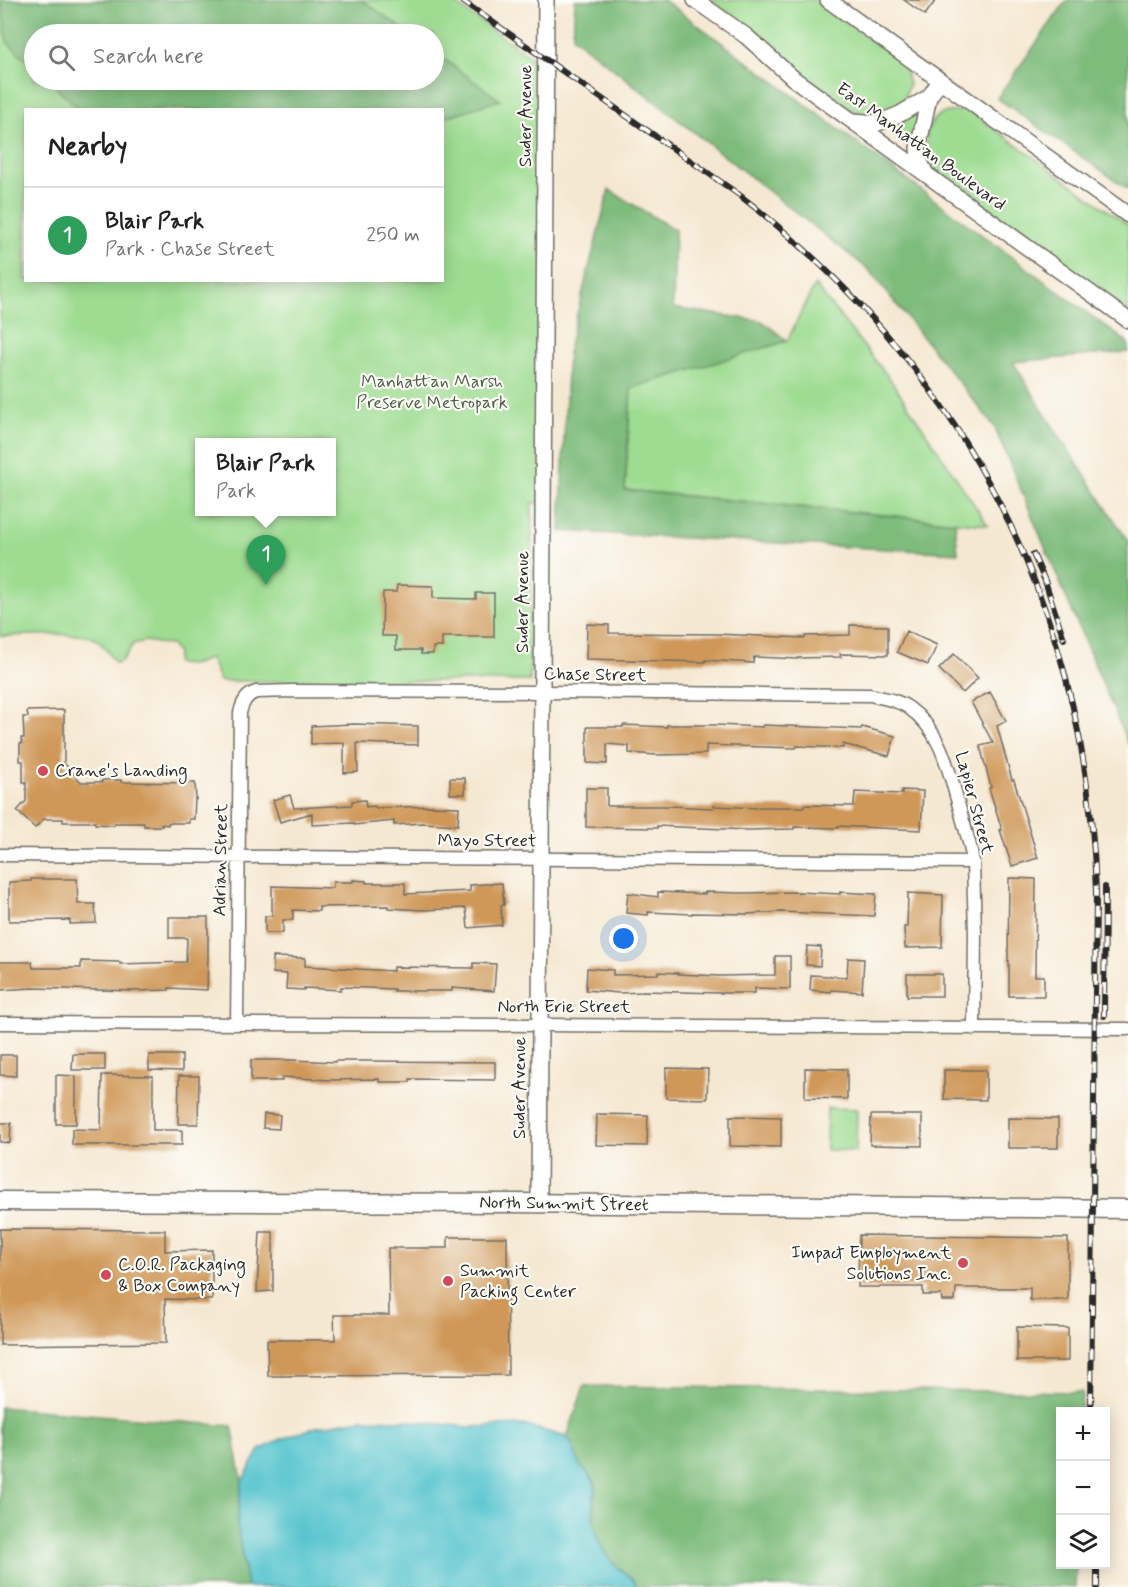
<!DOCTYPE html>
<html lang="en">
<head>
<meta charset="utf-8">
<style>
  :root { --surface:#fff; --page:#f6f6f6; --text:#222; --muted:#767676; --line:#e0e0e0; --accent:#7c3aed }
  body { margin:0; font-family:Mynerve,sans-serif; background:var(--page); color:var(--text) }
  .controls { position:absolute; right:18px; bottom:18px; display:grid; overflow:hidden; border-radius:0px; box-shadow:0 3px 15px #0003 }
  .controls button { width:54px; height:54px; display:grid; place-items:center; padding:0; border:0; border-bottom:2px solid var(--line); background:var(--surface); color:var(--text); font:30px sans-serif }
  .you { position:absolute; left:624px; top:939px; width:21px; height:21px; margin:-15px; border:4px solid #fff; border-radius:50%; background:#1a73e8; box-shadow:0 0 0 9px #1a73e833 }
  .badge { display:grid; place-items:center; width:39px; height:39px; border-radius:50%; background:var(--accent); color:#fff; font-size:20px; font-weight:700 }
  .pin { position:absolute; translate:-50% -50px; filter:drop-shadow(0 2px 3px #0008) }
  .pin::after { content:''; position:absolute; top:32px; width:21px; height:18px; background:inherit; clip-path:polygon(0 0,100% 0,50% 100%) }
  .popup { position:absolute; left:195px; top:438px; width:141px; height:78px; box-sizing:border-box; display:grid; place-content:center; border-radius:0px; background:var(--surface); filter:drop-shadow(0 2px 4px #0005); font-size:20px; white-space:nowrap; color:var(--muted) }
  .popup b { font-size:22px; color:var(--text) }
  .popup::after { content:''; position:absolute; left:50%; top:100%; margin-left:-12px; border:12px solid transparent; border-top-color:var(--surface) }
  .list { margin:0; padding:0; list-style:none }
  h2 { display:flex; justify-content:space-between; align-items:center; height:78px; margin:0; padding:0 24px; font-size:26px }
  h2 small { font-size:20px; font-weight:400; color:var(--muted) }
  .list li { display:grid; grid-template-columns:39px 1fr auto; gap:18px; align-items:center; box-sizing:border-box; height:96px; padding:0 24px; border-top:2px solid var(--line) }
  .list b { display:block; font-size:22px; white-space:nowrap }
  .list p { margin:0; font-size:20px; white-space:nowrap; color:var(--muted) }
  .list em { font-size:20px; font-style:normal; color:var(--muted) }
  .icon { flex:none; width:33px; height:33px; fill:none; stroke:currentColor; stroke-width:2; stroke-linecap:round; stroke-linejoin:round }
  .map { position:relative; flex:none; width:1128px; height:1587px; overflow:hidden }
  .search { position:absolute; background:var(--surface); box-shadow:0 3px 15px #0003; left:24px; top:24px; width:420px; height:66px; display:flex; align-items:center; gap:15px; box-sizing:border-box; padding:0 21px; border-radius:33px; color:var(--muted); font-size:22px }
  .panel { position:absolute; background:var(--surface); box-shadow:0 3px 15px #0003; left:24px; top:108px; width:420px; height:174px; border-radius:0px }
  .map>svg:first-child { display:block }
  .green { fill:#9ddc91; stroke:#64845e; stroke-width:1.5; fill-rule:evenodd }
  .forest { fill:#7ebc7b; stroke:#547453; stroke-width:1.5 }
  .water { fill:#58c5cf; stroke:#42787d; stroke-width:1.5 }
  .building { fill:#cf9859 }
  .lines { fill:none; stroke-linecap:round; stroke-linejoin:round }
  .minor-casing { stroke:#726d65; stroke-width:15 }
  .tertiary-casing { stroke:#726d65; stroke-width:18 }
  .secondary-casing { stroke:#726d65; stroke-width:21 }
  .minor { stroke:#fff; stroke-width:12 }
  .tertiary { stroke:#fff; stroke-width:15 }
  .secondary { stroke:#fff; stroke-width:18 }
  .rail-casing { stroke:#2b2b2b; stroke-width:6 }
  .rail { stroke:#fdfcf7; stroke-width:4; stroke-dasharray:11; stroke-linecap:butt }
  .poi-dot { fill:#d1495b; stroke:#fdfcf7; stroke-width:2 }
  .labels { text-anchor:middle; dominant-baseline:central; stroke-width:4.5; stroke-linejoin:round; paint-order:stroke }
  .street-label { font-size:18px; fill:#2b2b2b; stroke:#fdfcf7 }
  .park-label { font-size:18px; fill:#4d604a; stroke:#fdfcf7 }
  .poi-label { font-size:18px; fill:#2b2b2b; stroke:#fdfcf7; text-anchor:start }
</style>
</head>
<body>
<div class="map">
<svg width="1128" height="1587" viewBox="0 0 1128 1587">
  <rect width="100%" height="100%" fill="#fdfcf7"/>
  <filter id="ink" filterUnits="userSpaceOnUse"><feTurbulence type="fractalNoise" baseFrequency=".0167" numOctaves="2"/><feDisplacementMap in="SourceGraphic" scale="12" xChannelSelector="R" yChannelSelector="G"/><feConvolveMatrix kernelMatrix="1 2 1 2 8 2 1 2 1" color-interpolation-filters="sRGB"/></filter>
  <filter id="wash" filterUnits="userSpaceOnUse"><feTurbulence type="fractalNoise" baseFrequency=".008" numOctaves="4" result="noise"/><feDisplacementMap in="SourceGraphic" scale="24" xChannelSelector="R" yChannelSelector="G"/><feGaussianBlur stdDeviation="1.35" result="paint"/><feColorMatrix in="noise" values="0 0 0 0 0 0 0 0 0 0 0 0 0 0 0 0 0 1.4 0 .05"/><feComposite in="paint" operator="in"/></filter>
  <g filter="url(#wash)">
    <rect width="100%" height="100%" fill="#f5e8d2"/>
    <path class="green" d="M 0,0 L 450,0 L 545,67 L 543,503 L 532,503 L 530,681 L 220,681 L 210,658 C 198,664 189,667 176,663 L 177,653 L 171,645 L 145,641 L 133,644 L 123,660 L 116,663 C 108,655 105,644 95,639 C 80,631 20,636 0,636 ZM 34,34 L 434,34 L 434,80 L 34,80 ZM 26,110 L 442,110 L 442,280 L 26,280 ZM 200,442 L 332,442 L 332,512 L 200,512 Z
      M 711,0 L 814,0 L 901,62 L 906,72 L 909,85 L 902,103 L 892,112 L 879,116 L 867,116 L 855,112 L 796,69 L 763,39 Z
      M 966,110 L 978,117 L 1128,225 L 1128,312 L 942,176 C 939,172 934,169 932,165 C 925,153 924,130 934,119 C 943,111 955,111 966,110 Z
      M 920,111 L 912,145 L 910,145 L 889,129 L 888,127 L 889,125 Z
      M 815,285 L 890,379 L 988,525 L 625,490 L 631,388 L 787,341 Z
      M 827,1108 L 857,1109 L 856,1151 L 826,1150 Z"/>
    <path class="forest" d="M 1,0 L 362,0 L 410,34 L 34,34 L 34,67 L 7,42 Z
      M 575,0 L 664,0 L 1128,343 L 1128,352 L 1013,362 L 1050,422 L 1128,541 L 1128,744 L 994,426 L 869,270 L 573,37 Z
      M 1067,0 L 1128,0 L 1128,189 L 997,98 Z
      M 434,52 L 500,100 L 443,118 L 442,110 L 80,110 L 48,80 L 434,80 Z
      M 609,190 L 675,230 L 673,308 L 762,321 L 787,341 L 631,388 L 625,490 L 955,522 L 958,553 L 560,531 L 568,349 Z
      M 584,1386 L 1082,1392 L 1081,1411 L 1060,1412 L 1060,1564 L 1076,1565 L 1075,1587 L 637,1587 L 632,1579 L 611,1562 L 599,1542 L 593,1519 L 595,1483 L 588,1473 L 580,1466 L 572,1444 L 567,1437 Z
      M 0,1407 L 232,1426 L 242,1481 L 237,1523 L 247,1587 L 0,1587 Z"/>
    <path class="water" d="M 360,1419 L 403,1420 L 470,1427 L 523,1425 L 567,1437 L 572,1444 L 580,1466 L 588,1473 L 595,1483 L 593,1519 L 599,1542 L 611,1562 L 632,1579 L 637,1587 L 247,1587 L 237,1523 L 242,1481 L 260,1450 L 281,1439 L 316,1427 Z"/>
    <g id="blocks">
      <path class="building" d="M 904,0 L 936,0 L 925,15 Z
        M 397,585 L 433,586 L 433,598 L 476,599 L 476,593 L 494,593 L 494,637 L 442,637 L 442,647 L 433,647 L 433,654 L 421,654 L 421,650 L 396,650 L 396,636 L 382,636 L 383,592 L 396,592 Z
        M 587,624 L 609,625 L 609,633 L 717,634 L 805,638 L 805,636 L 850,635 L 850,625 L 888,626 L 888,655 L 840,654 L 841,657 L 798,658 L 798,659 L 754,657 L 753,663 L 705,660 L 705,662 L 586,659 Z
        M 906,631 L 937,645 L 928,665 L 897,652 Z
        M 954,654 L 978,678 L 963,693 L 939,669 Z
        M 990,692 L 1006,721 L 997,726 L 1012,780 L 1014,780 L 1038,858 L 1012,866 L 1000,830 L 1002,830 L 989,788 L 991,787 L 980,746 L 993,743 L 971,702 Z
        M 64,710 L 64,763 L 81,782 L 102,782 L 102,780 L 121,780 L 121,782 L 195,783 L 196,799 L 195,798 L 194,819 L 189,819 L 189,823 L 168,823 L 168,825 L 161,824 L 162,826 L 144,826 L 144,823 L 115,823 L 114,825 L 95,824 L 95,822 L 63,822 L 63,819 L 44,819 L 35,828 L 17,811 L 26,801 L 26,782 L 23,782 L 23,761 L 20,761 L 20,744 L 22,744 L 21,738 L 24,738 L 23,717 L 28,717 L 27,711 Z
        M 354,724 L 418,726 L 418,745 L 357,743 L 358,772 L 344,773 L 344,743 L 311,744 L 311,726 Z
        M 623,725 L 667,727 L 667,725 L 716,725 L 763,727 L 763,725 L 861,729 L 862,727 L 895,736 L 889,756 L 843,744 L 843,748 L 797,746 L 796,748 L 706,745 L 706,754 L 656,755 L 629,753 L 629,746 L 607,744 L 607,764 L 587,763 L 587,727 L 623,727 Z
        M 450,778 L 465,778 L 465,794 L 450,794 Z
        M 586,788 L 607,788 L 607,806 L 669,806 L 713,808 L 713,806 L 759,808 L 759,807 L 804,807 L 804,805 L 854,806 L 855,792 L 902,794 L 902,790 L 923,791 L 921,830 L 838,826 L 838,828 L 794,827 L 794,829 L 747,830 L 657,826 L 657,828 L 586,827 Z
        M 290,795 L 294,808 L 352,805 L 352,801 L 365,800 L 366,807 L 375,806 L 375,808 L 433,806 L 459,807 L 458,825 L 423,823 L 394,825 L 394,821 L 354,825 L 354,823 L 312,825 L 312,813 L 280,822 L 273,800 Z
        M 1009,878 L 1036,879 L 1035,976 L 1044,976 L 1044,996 L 1009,996 L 1009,961 L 1008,961 Z
        M 31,879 L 77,879 L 78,904 L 95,904 L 96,923 L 70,924 L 70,920 L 9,921 L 9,882 L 31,881 Z
        M 353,880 L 366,881 L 366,883 L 405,883 L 405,894 L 470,891 L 470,885 L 502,883 L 504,905 L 501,905 L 502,925 L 468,928 L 466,908 L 424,910 L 388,908 L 388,906 L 319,907 L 319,911 L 293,910 L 293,920 L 283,920 L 283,933 L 265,933 L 265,916 L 272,916 L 272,886 L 333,888 L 333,882 L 353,882 Z
        M 658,892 L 705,894 L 705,892 L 740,893 L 797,892 L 840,894 L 840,892 L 876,894 L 874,916 L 781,912 L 747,914 L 692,913 L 692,914 L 648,912 L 648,915 L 626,913 L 628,893 L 658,897 Z
        M 908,893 L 943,895 L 942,947 L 905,948 L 904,927 L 907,927 Z
        M 169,917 L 208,917 L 208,954 L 207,990 L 169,988 L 169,990 L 134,991 L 33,988 L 0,990 L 0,962 L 32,962 L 33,968 L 81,968 L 81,961 L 120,962 L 120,964 L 186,962 L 187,938 L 169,938 Z
        M 807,946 L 821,947 L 820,966 L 806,965 Z
        M 775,956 L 790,956 L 790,989 L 755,988 L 755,993 L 720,993 L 643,991 L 643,992 L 619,993 L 586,990 L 587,968 L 613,970 L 613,975 L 658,974 L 658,972 L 678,973 L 678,974 L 720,976 L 775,975 Z
        M 273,957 L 305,958 L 305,966 L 393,971 L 393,967 L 473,968 L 473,963 L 496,964 L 494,991 L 452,988 L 452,991 L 394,991 L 394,989 L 341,987 L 341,990 L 304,988 L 304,990 L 286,989 L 287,974 L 273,973 Z
        M 848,958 L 864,959 L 862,992 L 831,990 L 831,992 L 810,990 L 811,975 L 847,977 Z
        M 907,974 L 942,974 L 942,996 L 907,996 Z
        M 73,1054 L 105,1054 L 105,1070 L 72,1070 Z
        M 0,1055 L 16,1055 L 16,1076 L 0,1075 Z
        M 149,1055 L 182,1055 L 182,1071 L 149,1070 Z
        M 251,1060 L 292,1060 L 335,1062 L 335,1061 L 367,1061 L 495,1062 L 495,1080 L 410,1079 L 410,1082 L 379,1082 L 379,1079 L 330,1080 L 282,1077 L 282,1081 L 251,1081 Z
        M 666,1068 L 708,1069 L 707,1099 L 666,1098 Z
        M 805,1068 L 847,1069 L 847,1099 L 805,1098 Z
        M 944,1070 L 986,1070 L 986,1100 L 944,1099 Z
        M 56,1075 L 76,1076 L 76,1124 L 56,1124 Z
        M 102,1075 L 153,1076 L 153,1130 L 182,1130 L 182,1145 L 72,1145 L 72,1129 L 101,1130 Z
        M 179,1076 L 199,1076 L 198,1124 L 178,1124 Z
        M 264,1114 L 280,1115 L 279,1129 L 263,1128 Z
        M 597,1114 L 648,1115 L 647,1146 L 596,1145 Z
        M 871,1115 L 922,1115 L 922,1146 L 870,1145 Z
        M 730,1116 L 781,1117 L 781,1147 L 730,1146 Z
        M 1008,1118 L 1058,1119 L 1058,1148 L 1008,1148 Z
        M 0,1123 L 11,1123 L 10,1143 L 0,1142 Z
        M 0,1229 L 165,1230 L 165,1251 L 212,1250 L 212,1300 L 165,1299 L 166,1343 L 0,1345 Z
        M 260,1232 L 273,1232 L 273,1291 L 257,1292 Z
        M 859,1235 L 1068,1238 L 1068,1300 L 1030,1300 L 1030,1288 L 956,1288 L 955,1301 L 942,1301 L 941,1295 L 923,1295 L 923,1287 L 858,1287 Z
        M 448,1237 L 507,1237 L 508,1375 L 268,1376 L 267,1340 L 335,1340 L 334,1315 L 389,1315 L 388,1248 L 448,1248 Z
        M 1017,1327 L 1068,1328 L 1068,1361 L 1017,1361 Z"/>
    </g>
  </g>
  <g filter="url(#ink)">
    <use href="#blocks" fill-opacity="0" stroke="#726d65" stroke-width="1.5"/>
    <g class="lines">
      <defs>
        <path id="minor" d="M 0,855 L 973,862
          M 0,1023 L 540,1025 L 1128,1029
          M 237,1024 L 240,713 C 242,703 246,695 256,692 L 293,691 L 542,692 L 870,695 C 883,698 898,700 909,708 C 938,729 946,760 955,792 C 960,810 965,828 970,846 L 973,862 L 975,934 L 974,1029"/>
        <path id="tertiary" d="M 695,0 L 746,36 L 794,79 L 1128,320
          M 828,0 L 1128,215
          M 853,121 L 878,123 L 900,114 L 929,97 L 940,81
          M 925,172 L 919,160 L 918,148 L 929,97
          M 539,1203 L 546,0"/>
        <path id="secondary" d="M 0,1201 L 512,1203 L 1128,1209"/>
      </defs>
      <use href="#minor" class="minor-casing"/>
      <use href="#tertiary" class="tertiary-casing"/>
      <use href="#secondary" class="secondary-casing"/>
      <use href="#minor" class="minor"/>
      <use href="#tertiary" class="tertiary"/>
      <use href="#secondary" class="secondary"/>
      <defs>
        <path id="rail" d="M 461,0 L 738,194 C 964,368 1087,606 1096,892 L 1091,1412
          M 1033,554 L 1045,581 L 1064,639
          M 1104,1016 L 1105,887
          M 1097,1587 L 1097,1564"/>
      </defs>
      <use href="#rail" class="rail-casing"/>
      <use href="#rail" class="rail"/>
    </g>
  </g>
  <g class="poi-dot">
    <circle cx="43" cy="771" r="6"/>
    <circle cx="963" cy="1263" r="6"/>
    <circle cx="106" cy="1275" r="6"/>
    <circle cx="448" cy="1281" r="6"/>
  </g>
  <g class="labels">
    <g class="street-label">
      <text transform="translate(526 116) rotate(-90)">Suder Avenue</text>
      <text transform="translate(921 147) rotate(36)">East Manhattan Boulevard</text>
      <text transform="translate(523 602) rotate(-90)">Suder Avenue</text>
      <text transform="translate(595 675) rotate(1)">Chase Street</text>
      <text transform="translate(974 803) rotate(75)">Lapier Street</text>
      <text x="487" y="841">Mayo Street</text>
      <text transform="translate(221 860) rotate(-89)">Adrian Street</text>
      <text x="564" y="1007">North Erie Street</text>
      <text transform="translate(520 1088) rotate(-90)">Suder Avenue</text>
      <text transform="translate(564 1204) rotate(1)">North Summit Street</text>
    </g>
    <g class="park-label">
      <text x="432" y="382">Manhattan Marsh<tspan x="432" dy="21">Preserve Metropark</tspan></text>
    </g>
    <g class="poi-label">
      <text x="55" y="771">Crane's Landing</text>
      <text x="951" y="1253" text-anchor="end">Impact Employment<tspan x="951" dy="21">Solutions Inc.</tspan></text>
      <text x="118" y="1265">C.O.R. Packaging<tspan x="118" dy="21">&amp; Box Company</tspan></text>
      <text x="460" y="1271">Summit<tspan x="460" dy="21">Packing Center</tspan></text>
    </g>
  </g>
</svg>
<div class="controls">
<button>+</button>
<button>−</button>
<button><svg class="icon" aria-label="layers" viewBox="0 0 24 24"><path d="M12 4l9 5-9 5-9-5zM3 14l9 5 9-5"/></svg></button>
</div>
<div class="you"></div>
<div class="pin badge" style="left:266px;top:585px;background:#2e9e5b">1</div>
<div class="popup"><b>Blair Park</b>Park</div>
<div class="search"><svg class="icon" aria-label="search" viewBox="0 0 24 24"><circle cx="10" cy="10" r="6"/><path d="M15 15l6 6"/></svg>Search here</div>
<section class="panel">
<h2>Nearby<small></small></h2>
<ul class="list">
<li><span class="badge" style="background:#2e9e5b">1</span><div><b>Blair Park</b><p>Park · Chase Street</p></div><em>250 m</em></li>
</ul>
</section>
</div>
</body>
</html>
